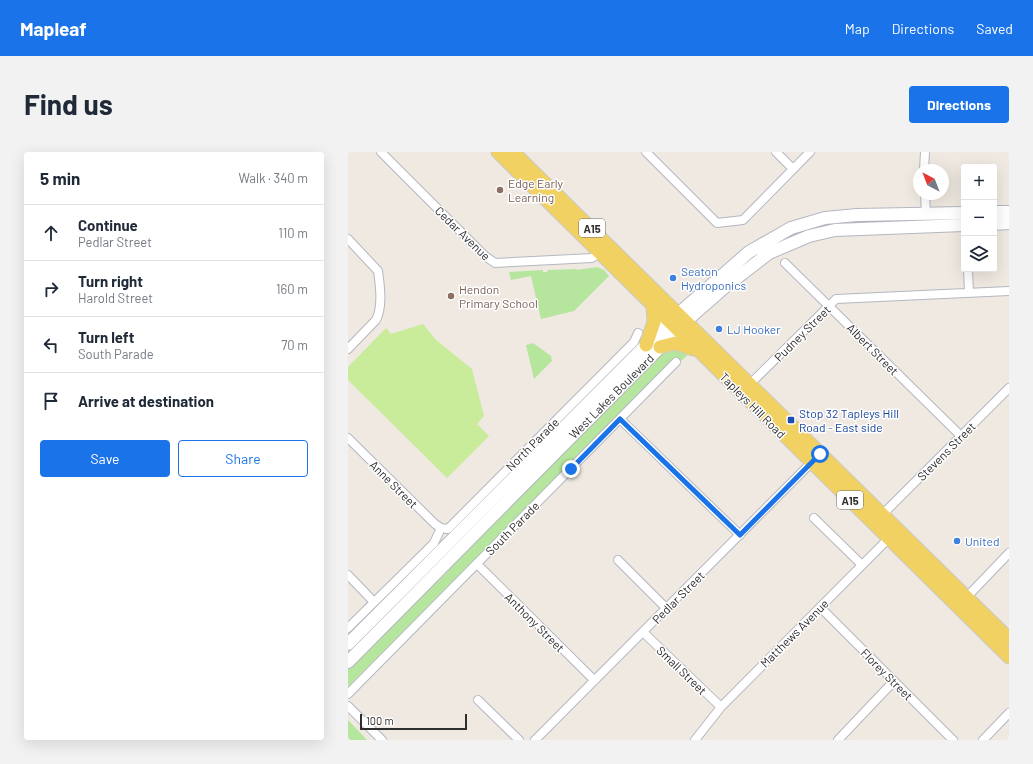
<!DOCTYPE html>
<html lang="en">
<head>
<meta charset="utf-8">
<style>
  :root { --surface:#fff; --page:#f2f2f3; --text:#1f2937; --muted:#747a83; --line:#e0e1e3; --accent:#1a73e8 }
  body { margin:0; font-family:Barlow,sans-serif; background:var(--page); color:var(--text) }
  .controls { position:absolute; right:12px; top:12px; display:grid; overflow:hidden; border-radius:4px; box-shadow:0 4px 16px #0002 }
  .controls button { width:36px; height:36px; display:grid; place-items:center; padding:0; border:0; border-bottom:1px solid var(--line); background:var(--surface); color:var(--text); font:20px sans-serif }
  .compass { position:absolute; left:565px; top:12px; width:36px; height:36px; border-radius:50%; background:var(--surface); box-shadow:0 4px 16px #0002; rotate:318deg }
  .scale { position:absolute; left:12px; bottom:10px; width:107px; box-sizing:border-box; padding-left:4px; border:2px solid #2e2e2e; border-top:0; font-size:11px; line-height:14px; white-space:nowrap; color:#2e2e2e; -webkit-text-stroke:3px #fff; paint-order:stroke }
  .stop { position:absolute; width:12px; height:12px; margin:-9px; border:3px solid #1a73e8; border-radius:50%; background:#fff }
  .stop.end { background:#1a73e8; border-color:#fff; box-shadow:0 1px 4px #0008 }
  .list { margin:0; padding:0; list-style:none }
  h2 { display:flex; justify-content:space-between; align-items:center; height:52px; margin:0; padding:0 16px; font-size:17px }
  h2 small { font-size:13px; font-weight:400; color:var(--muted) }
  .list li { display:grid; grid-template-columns:26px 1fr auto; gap:12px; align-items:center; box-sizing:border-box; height:56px; padding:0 16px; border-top:1px solid var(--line) }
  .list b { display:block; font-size:15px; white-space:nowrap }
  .list p { margin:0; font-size:13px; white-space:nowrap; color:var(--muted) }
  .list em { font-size:13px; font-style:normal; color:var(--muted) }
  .actions { display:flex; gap:8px; padding:12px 16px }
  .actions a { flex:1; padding:9px 0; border:1px solid var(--accent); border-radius:4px; text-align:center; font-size:14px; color:var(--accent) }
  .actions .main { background:var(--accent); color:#fff }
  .icon { flex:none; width:22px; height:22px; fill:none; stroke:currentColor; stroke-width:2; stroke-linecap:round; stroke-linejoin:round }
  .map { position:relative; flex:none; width:661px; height:588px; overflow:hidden; border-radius:4px }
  header { display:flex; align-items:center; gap:24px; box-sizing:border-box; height:56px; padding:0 20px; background:var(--accent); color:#fff }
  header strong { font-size:19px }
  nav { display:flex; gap:22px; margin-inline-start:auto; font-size:14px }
  .intro { display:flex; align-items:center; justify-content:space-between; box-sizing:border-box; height:96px; padding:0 24px }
  h1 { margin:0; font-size:28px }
  .button { padding:10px 18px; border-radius:4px; background:var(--accent); color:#fff; font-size:14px; font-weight:700 }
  main { display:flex; gap:24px; padding:0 24px }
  aside { flex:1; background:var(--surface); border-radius:4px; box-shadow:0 4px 16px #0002 }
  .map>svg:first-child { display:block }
  .green { fill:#b6e59e }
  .pitch { fill:#c9ec9a }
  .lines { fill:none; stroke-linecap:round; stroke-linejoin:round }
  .minor-casing { stroke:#b4b7c1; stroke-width:10 }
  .secondary-casing { stroke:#b4b7c1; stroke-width:14 }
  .primary-casing { stroke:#c9c9c9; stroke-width:15 }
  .minor { stroke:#fff; stroke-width:8 }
  .secondary { stroke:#fff; stroke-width:12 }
  .primary { stroke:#f2d163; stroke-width:13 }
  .route { stroke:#1a73e8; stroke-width:5 }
  .education-dot { fill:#8d6e63; stroke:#fff; stroke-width:1.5 }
  .shop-dot { fill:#3f7fe0; stroke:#fff; stroke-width:1.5 }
  .transit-dot { fill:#1a4fb4; stroke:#fff; stroke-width:1.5 }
  .labels { text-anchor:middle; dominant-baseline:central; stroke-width:3; stroke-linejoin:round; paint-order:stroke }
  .shield { fill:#fff; stroke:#6d6d6d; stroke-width:1 }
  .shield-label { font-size:11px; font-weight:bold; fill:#2e2e2e }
  .education-label { font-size:12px; fill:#785e54; stroke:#fff; text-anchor:start }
  .street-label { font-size:12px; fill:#2e2e2e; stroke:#fff }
  .shop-label { font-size:12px; fill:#366cbe; stroke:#fff; text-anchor:start }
  .transit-label { font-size:12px; fill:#164399; stroke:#fff; text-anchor:start }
</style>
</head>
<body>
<header>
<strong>Mapleaf</strong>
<nav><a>Map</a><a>Directions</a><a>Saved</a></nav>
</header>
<div class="intro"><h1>Find us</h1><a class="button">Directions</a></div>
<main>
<aside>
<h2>5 min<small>Walk · 340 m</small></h2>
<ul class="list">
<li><svg class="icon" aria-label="ahead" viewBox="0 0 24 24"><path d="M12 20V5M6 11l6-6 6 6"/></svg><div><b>Continue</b><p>Pedlar Street</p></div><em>110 m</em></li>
<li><svg class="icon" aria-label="right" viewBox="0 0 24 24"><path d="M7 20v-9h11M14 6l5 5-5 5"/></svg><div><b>Turn right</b><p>Harold Street</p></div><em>160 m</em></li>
<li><svg class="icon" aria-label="left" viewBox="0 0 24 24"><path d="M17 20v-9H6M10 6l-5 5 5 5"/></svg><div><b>Turn left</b><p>South Parade</p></div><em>70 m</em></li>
<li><svg class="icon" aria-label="arrive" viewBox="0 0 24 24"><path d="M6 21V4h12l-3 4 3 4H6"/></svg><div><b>Arrive at destination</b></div></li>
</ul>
<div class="actions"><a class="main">Save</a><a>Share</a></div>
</aside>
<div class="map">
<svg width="661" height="588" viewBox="0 0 661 588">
  <rect width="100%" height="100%" fill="#efe9e1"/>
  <path class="green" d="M 249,115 L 256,118 L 261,124 L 226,159 L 193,167 L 183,124 L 163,128 L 161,120 L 195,118 L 195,120 L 199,120 L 200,118 L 229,117 L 229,118 Z
    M 185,191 L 203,204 L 204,209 L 186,227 L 178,193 Z
    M 323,195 L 342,201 L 332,210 L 327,206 L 0,535 L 0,515 L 88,427 L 90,429 L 101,418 L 99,416 L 309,204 Z
    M 0,568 L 19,588 L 0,588 Z"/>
  <path class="pitch" d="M 75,172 L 88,188 L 124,217 L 136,264 L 129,272 L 141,284 L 99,326 L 0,228 L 0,215 L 38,176 L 43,182 Z"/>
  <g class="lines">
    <defs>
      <path id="minor" d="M 33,0 L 137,104 L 147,111 L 244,106 L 254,99
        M 298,0 L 369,71 L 395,68 L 462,0
        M 428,0 L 445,17
        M 576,18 L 577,0
        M 577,42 L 578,62
        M 0,87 L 30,119 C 32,133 35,155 28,168 L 0,197
        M 437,111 L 613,284
        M 620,117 L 621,141
        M 399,235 L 488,147 L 661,139
        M 272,267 L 392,383
        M 0,286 L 87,372 L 93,376 L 100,377 L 286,190 L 290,181
        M 534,363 L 661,236
        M 466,366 L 514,413
        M 270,408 L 319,457
        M 129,412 L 246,528
        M 0,423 L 26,450
        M 616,448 L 661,401
        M 472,455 L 605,588
        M 0,476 L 78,399 L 86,391 L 93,376
        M 295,480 L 373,555
        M 0,542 L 328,210
        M 130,548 L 171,588
        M 0,554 L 34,588
        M 187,588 L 466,308
        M 347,588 L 373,555 L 543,384
        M 490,588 L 546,529
        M 635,588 L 661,561"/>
      <path id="secondary" d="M 646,60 L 661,60
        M 646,72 L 661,71
        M 0,492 L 321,170 L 401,100 L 443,76 L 477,66 L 509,63 L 616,61
        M 0,510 L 338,169 L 377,135 L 421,101 L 461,84 L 487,78 L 616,73"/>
      <path id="primary" d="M 150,0 L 661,505
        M 165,0 L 661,487
        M 298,193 L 306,170 L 305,154
        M 312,195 L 328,191 L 345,197"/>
    </defs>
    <use href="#minor" class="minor-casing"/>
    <use href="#secondary" class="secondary-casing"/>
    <use href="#primary" class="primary-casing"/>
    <use href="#minor" class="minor"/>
    <use href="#secondary" class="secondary"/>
    <use href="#primary" class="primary"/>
  </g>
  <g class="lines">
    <path class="route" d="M 223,317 L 272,267 L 392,383 L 472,302"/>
  </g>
  <g class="education-dot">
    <circle cx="152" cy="38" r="4"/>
    <circle cx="103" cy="144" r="4"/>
  </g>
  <g class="shop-dot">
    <circle cx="325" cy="126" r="4"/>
    <circle cx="371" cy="177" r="4"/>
    <circle cx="609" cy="389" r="4"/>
  </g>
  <rect class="transit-dot" x="439" y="264" width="8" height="8" rx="2"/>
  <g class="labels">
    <g class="shield">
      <rect x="231" y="67" width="26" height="18" rx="3"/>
      <rect x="489" y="339" width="26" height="18" rx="3"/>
    </g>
    <g class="shield-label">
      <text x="244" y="76">A15</text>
      <text x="502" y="348">A15</text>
    </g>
    <g class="education-label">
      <text x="160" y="31">Edge Early<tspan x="160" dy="14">Learning</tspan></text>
      <text x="111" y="137">Hendon<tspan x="111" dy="14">Primary School</tspan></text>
    </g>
    <g class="street-label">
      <text transform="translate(115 81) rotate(44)">Cedar Avenue</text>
      <text transform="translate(454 181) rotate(-45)">Pudney Street</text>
      <text transform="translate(525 197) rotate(45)">Albert Street</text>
      <text transform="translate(263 244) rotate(-45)">West Lakes Boulevard</text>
      <text transform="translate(405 253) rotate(45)">Tapleys Hill Road</text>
      <text transform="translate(184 292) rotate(-45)">North Parade</text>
      <text transform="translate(598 299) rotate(-45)">Stevens Street</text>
      <text transform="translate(46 332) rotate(45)">Anne Street</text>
      <text transform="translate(164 376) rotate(-45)">South Parade</text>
      <text transform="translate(330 445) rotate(-45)">Pedlar Street</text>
      <text transform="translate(187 470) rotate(45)">Anthony Street</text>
      <text transform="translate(446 481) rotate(-45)">Matthews Avenue</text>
      <text transform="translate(334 518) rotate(44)">Small Street</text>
      <text transform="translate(539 522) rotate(45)">Florey Street</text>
    </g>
    <g class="shop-label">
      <text x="333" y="119">Seaton<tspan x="333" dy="14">Hydroponics</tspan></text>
      <text x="379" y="177">LJ Hooker</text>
      <text x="617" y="389">United</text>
    </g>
    <g class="transit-label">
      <text x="451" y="261">Stop 32 Tapleys Hill<tspan x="451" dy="14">Road - East side</tspan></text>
    </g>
  </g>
</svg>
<div class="controls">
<button>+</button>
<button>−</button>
<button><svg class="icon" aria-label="layers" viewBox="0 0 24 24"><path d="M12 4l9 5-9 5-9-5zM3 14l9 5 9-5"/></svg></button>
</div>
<svg class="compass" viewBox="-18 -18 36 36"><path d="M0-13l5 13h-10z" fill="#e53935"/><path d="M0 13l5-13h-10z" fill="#747a83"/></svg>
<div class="scale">100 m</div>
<div class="stop" style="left:472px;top:302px"></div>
<div class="stop end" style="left:223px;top:317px"></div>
</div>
</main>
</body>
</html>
